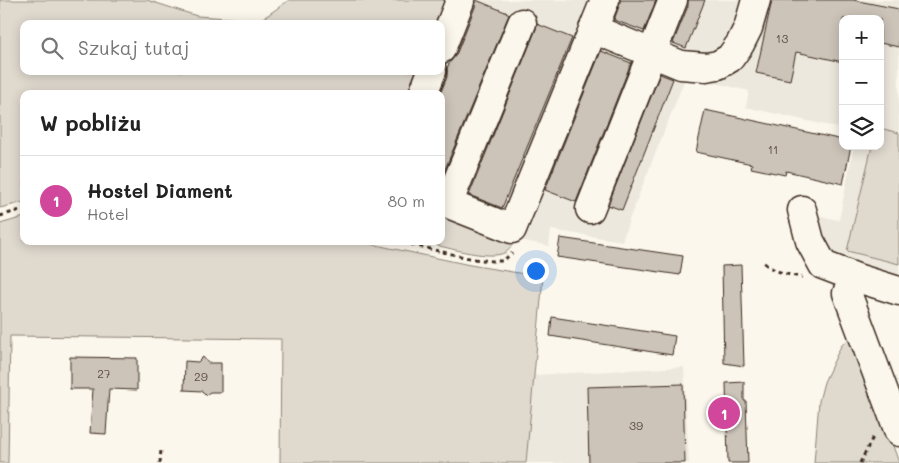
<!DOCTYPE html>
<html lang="pl">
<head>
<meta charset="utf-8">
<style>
  :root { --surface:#fff; --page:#f2f2f2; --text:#222; --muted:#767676; --line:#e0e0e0; --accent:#2563eb }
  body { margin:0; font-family:Mali,sans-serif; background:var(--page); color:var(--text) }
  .controls { position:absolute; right:15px; top:15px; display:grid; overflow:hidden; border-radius:10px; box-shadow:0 2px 12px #0003 }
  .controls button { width:45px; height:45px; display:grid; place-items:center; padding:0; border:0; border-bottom:1px solid var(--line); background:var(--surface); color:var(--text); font:25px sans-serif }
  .you { position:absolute; left:535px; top:270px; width:18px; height:18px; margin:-12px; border:4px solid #fff; border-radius:50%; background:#1a73e8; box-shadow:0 0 0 8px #1a73e833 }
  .badge { display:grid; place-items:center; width:32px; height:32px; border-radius:50%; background:var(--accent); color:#fff; font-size:16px; font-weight:700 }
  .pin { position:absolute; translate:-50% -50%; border:2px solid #fff; box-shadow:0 1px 5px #0006 }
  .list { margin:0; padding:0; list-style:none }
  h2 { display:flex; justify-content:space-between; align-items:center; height:65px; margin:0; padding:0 20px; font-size:21px }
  h2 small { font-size:16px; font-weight:400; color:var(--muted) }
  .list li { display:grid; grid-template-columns:32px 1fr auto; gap:15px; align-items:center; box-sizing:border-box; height:90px; padding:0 20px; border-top:1px solid var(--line) }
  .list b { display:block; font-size:19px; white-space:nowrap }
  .list p { margin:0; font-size:16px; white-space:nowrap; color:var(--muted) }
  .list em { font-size:16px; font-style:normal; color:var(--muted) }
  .icon { flex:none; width:28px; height:28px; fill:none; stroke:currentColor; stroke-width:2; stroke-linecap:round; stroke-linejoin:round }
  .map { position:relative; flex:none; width:899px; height:463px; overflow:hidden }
  .search { position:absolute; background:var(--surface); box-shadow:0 2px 12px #0003; left:20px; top:20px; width:425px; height:55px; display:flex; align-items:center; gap:12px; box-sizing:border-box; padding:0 18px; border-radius:10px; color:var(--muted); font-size:19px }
  .panel { position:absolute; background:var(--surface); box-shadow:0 2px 12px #0003; left:20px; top:90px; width:425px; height:155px; border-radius:10px }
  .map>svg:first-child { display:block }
  .built { fill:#ede8dd }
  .green { fill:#dfd9ce; stroke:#8d8276 }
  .building { fill:#ccc4b9; stroke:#3b2a1e }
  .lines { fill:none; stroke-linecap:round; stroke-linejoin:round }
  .minor-casing { stroke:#3b2a1e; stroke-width:31 }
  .path { stroke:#3b2a1e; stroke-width:3; stroke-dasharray:4 4; stroke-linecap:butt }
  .minor { stroke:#fbf7ec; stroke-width:28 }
  .labels { text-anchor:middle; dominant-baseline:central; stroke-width:4; stroke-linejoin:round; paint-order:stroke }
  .number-label { font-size:12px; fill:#5f5045 }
</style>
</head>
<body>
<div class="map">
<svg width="899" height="463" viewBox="0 0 899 463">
  <rect width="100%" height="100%" fill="#fbf7ec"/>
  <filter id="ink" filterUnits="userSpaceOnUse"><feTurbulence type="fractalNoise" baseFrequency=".02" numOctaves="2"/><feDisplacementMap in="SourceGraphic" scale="10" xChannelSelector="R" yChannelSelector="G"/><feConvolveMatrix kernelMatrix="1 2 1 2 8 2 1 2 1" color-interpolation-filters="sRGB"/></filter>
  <g filter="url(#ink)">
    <path class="built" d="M 449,0 L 899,0 L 899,284 L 827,257 L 813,215 L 839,220 L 854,146 L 880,146 L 880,19 L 843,19 L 843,129 L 746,107 L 749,91 L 686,76 L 629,220 L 622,241 L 551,230 L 549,246 L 515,239 L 441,210 L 441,94 L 412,94 L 441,71 Z
      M 684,367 L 689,463 L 526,463 L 534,375 Z"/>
    <path class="green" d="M 0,0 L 147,0 L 197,16 L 259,20 L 268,15 L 289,0 L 449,0 L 440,24 L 24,24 L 24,71 L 421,71 L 412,94 L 24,94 L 24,202 L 0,208 Z
      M 880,128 L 899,133 L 899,264 L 847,251 L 872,146 L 880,146 Z
      M 441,210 L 515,239 C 513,244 510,250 506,252 C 491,262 438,245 420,241 L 441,241 Z
      M 24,217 L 24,241 L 357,241 L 470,265 L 543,277 L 526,463 L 280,463 L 281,339 L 10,336 L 8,463 L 0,463 L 0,224 Z
      M 854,336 L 898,460 L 899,463 L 814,463 L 819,401 L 824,382 L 841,346 L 849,338 Z"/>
    <path class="building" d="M 476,0 L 510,14 L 508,17 L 441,179 L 441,94 L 440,94 L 447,77 L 447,68 L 450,62 L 456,55 L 475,7 Z
      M 620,0 L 656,0 L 644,31 L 614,20 L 619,6 Z
      M 688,0 L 705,0 L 686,48 L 673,43 L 688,6 Z
      M 772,0 L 853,0 L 899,9 L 899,47 L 880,43 L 880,19 L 843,19 L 843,62 L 796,52 L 790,80 L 756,73 Z
      M 537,24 L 572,38 L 502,208 L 469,195 L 536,29 Z
      M 601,51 L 631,63 L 576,202 L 545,190 Z
      M 660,74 L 673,79 L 622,210 L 608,205 Z
      M 705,110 L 843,140 L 843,146 L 851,146 L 843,184 L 786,171 L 785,175 L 751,168 L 752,164 L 696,152 Z
      M 560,238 L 683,256 L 680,275 L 557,257 Z
      M 741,265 L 744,366 L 724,363 L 722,266 Z
      M 552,317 L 675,336 L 672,355 L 550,336 Z
      M 70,357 L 137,358 L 137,390 L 109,389 L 106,434 L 90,433 L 93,389 L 70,389 Z
      M 203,357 L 208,363 L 221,363 L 221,392 L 210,392 L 206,395 L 202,391 L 184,390 L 185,361 L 198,362 Z
      M 744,382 L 744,401 L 746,401 L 748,463 L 728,463 L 726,383 Z
      M 683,384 L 685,463 L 589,463 L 587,387 Z"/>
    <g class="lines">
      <defs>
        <path id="minor" d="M 593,29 L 681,65 L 706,67 L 718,65 L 730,58 L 740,44 L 748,28 L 756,0
          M 441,49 L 460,1
          M 423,94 L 432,71
          M 441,201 L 512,229 L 605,0
          M 448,204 L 522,23
          M 590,209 L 673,0
          M 802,210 L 810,241 L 823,265 L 857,278
          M 899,291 L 857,278 L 847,293 L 899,432"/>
      </defs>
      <use href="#minor" class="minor-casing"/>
      <path class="path" d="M 0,216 L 24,209
        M 396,241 L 473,259 L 492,261 L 503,261 L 512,253
        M 764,263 C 775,272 788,275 802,277
        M 160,463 L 161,449
        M 860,463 L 874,435"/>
      <use href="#minor" class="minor"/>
    </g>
  </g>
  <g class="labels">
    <g class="number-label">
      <text x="782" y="38">13</text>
      <text x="773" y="149">11</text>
      <text x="104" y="373">27</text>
      <text x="201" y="376">29</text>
      <text x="636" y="425">39</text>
    </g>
  </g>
</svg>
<div class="controls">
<button>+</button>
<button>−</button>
<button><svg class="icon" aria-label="layers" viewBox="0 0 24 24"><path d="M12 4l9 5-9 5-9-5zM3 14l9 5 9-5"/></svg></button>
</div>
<div class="you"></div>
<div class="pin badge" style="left:724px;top:413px;background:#d1479c">1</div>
<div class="search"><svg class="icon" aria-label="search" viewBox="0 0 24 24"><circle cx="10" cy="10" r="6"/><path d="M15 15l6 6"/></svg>Szukaj tutaj</div>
<section class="panel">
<h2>W pobliżu<small></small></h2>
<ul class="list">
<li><span class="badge" style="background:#d1479c">1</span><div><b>Hostel Diament</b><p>Hotel</p></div><em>80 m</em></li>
</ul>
</section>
</div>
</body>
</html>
